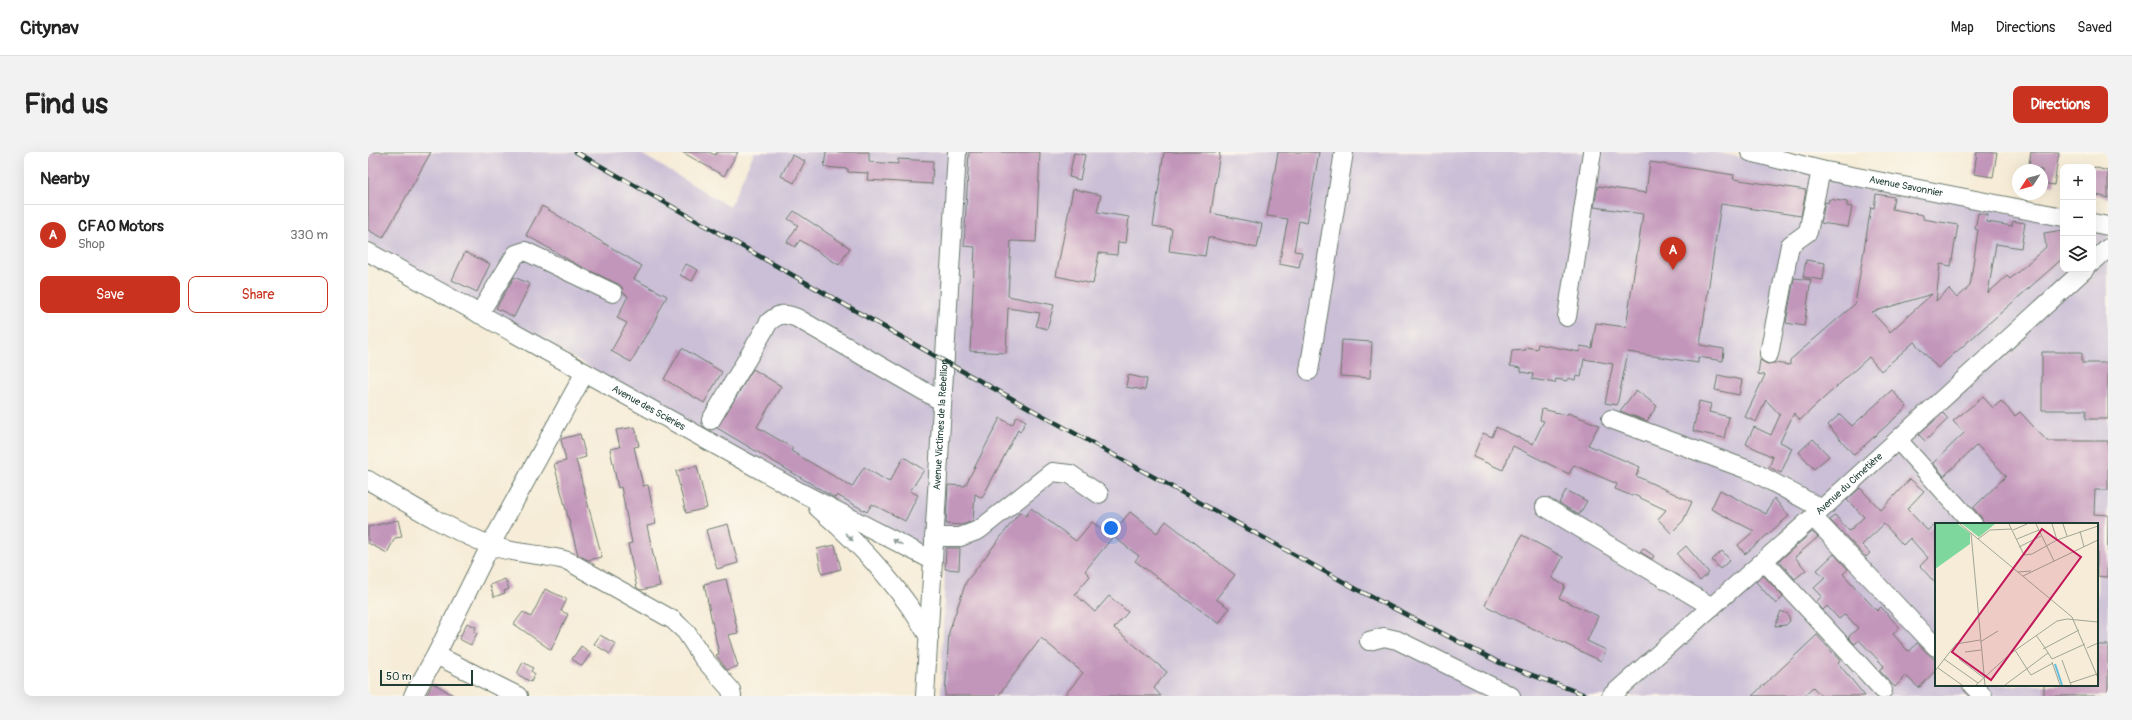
<!DOCTYPE html>
<html lang="en">
<head>
<meta charset="utf-8">
<style>
	body { margin:0; font-family:Pangolin,sans-serif; background:#f2f2f2; color:#222 }
	.controls { position:absolute; right:12px; top:12px; display:grid; overflow:hidden; border-radius:8px; box-shadow:0 4px 16px #0002 }
	.controls button { width:36px; height:36px; display:grid; place-items:center; padding:0; border:0; border-bottom:1px solid #e0e0e0; background:#fff; color:#222; font:20px sans-serif }
	.compass { position:absolute; left:1644px; top:12px; width:36px; height:36px; border-radius:50%; background:#fff; box-shadow:0 4px 16px #0002; rotate:234deg }
	.scale { position:absolute; left:12px; bottom:10px; width:93px; box-sizing:border-box; padding-left:4px; border:2px solid #1f3d34; border-top:0; font-size:11px; line-height:14px; white-space:nowrap; color:#1f3d34; -webkit-text-stroke:3px #fbf7ec; paint-order:stroke }
	.you { position:absolute; left:743px; top:376px; width:14px; height:14px; margin:-10px; border:3px solid #fff; border-radius:50%; background:#1a73e8; box-shadow:0 0 0 6px #1a73e833 }
	.badge { display:grid; place-items:center; width:26px; height:26px; border-radius:50%; background:#c8321e; color:#fff; font-size:13px; font-weight:700 }
	.pin { position:absolute; translate:-50% -33px; filter:drop-shadow(0 1px 2px #0008) }
	.pin::after { content:''; position:absolute; top:21px; width:14px; height:12px; background:inherit; clip-path:polygon(0 0,100% 0,50% 100%) }
	.list { margin:0; padding:0; list-style:none }
	h2 { display:flex; justify-content:space-between; align-items:center; height:52px; margin:0; padding:0 16px; font-size:17px }
	h2 small { font-size:13px; font-weight:400; color:#767676 }
	.list li { display:grid; grid-template-columns:26px 1fr auto; gap:12px; align-items:center; box-sizing:border-box; height:60px; padding:0 16px; border-top:1px solid #e0e0e0 }
	.list b { display:block; font-size:15px; white-space:nowrap }
	.list p { margin:0; font-size:13px; white-space:nowrap; color:#767676 }
	.list em { font-size:13px; font-style:normal; color:#767676 }
	.actions { display:flex; gap:8px; padding:12px 16px }
	.actions a { flex:1; padding:9px 0; border:1px solid #c8321e; border-radius:8px; text-align:center; font-size:14px; color:#c8321e }
	.actions .main { background:#c8321e; color:#fff }
	.icon { flex:none; width:22px; height:22px; fill:none; stroke:currentColor; stroke-width:2; stroke-linecap:round; stroke-linejoin:round }
	.map { position:relative; flex:none; width:1740px; height:544px; overflow:hidden; border-radius:8px }
	header { display:flex; align-items:center; gap:24px; box-sizing:border-box; height:56px; padding:0 20px; background:#fff; border-bottom:1px solid #e0e0e0 }
	header strong { font-size:19px }
	nav { display:flex; gap:22px; margin-inline-start:auto; font-size:14px }
	.intro { display:flex; align-items:center; justify-content:space-between; box-sizing:border-box; height:96px; padding:0 24px }
	h1 { margin:0; font-size:28px }
	.button { padding:10px 18px; border-radius:8px; background:#c8321e; color:#fff; font-size:14px; font-weight:700 }
	main { display:flex; gap:24px; padding:0 24px }
	aside { flex:1; background:#fff; border-radius:8px; box-shadow:0 4px 16px #0002 }
	.map>svg:first-child { display:block }
	.industrial { fill:#cabfd6; fill-rule:evenodd }
	.building { fill:#c295ba; fill-rule:evenodd }
	.lines { fill:none; stroke-linecap:round; stroke-linejoin:round }
	.minor-casing { stroke:#6a7a6d; stroke-width:20 }
	.minor { stroke:#fff; stroke-width:18 }
	.rail-casing { stroke:#1f3d34; stroke-width:4.5 }
	.rail { stroke:#fbf7ec; stroke-width:3; stroke-dasharray:9; stroke-linecap:butt }
	.oneway { fill:#8f9e9a }
	.labels { text-anchor:middle; dominant-baseline:central; stroke-width:4; stroke-linejoin:round; paint-order:stroke }
	.street-label { font-size:10px; fill:#1f3d34; stroke:#fbf7ec }
	.inset-river { fill:none; stroke:#65bee2; stroke-width:2 }
	.inset-road { fill:none; stroke:#a0a696; stroke-width:1 }
	.view { fill:#c2185b; fill-opacity:0.15; stroke:#c2185b; stroke-width:2 }
	.inset-edge { fill:none; stroke:#1f3d34; stroke-width:2 }
</style>
</head>
<body>
<header>
<strong>Citynav</strong>
<nav><a>Map</a><a>Directions</a><a>Saved</a></nav>
</header>
<div class="intro"><h1>Find us</h1><a class="button">Directions</a></div>
<main>
<aside>
<h2>Nearby<small></small></h2>
<ul class="list">
<li><span class="badge">A</span><div><b>CFAO Motors</b><p>Shop</p></div><em>330 m</em></li>
</ul>
<div class="actions"><a class="main">Save</a><a>Share</a></div>
</aside>
<div class="map">
<svg width="1740" height="544" viewBox="0 0 1740 544">
	<rect width="100%" height="100%" fill="#fbf7ec"/>
	<filter id="ink" filterUnits="userSpaceOnUse"><feTurbulence type="fractalNoise" baseFrequency=".025" numOctaves="2"/><feDisplacementMap in="SourceGraphic" scale="8" xChannelSelector="R" yChannelSelector="G"/><feConvolveMatrix kernelMatrix="1 2 1 2 8 2 1 2 1" color-interpolation-filters="sRGB"/></filter>
	<filter id="wash" filterUnits="userSpaceOnUse"><feTurbulence type="fractalNoise" baseFrequency=".012" numOctaves="4" result="noise"/><feDisplacementMap in="SourceGraphic" scale="16" xChannelSelector="R" yChannelSelector="G"/><feGaussianBlur stdDeviation="0.9" result="paint"/><feColorMatrix in="noise" values="0 0 0 0 0 0 0 0 0 0 0 0 0 0 0 0 0 1.4 0 .05"/><feComposite in="paint" operator="in"/></filter>
	<g filter="url(#wash)">
		<rect width="100%" height="100%" fill="#f6ecd7"/>
		<path class="industrial" d="M0 0H270L362 55 386 0H1347L1695 71V117H1725V76L1740 79V544H573L577 416 0 90ZM1568 372H1729V533H1568Z"/>
		<g id="blocks">
			<g class="building">
				<polygon points="0,0 63,0 15,86 0,78"/>
				<polygon points="314,0 341,0 347,3 349,0 370,0 356,24"/>
				<polygon points="458,0 501,0 501,10 530,12 530,7 565,9 564,32 499,28 500,21 480,20 480,17 456,15"/>
				<polygon points="601,0 672,0 668,90 643,89 640,144 686,153 679,177 668,174 672,161 640,156 638,201 602,199 607,95 596,94"/>
				<polygon points="796,0 852,0 843,61 894,72 889,96 840,85 837,104 801,99 804,77 785,74"/>
				<polygon points="910,0 951,0 939,71 931,69 926,99 934,100 931,116 911,112 920,67 899,64"/>
				<polygon points="1609,0 1629,0 1625,25 1606,22"/>
				<polygon points="1663,0 1691,0 1686,33 1674,31 1674,18 1660,18"/>
				<polygon points="706,1 717,3 712,28 701,25"/>
				<polygon points="424,3 437,9 426,31 413,24"/>
				<polygon points="1282,10 1366,23 1365,27 1438,38 1433,64 1353,52 1332,193 1356,197 1355,209 1330,205 1330,211 1260,200 1249,253 1237,251 1245,212 1216,207 1213,225 1208,224 1207,228 1200,226 1200,229 1188,227 1187,231 1164,227 1165,222 1153,220 1153,216 1142,214 1144,199 1158,198 1158,195 1169,197 1170,192 1211,200 1212,194 1224,196 1228,171 1258,175 1275,62 1226,55 1230,34 1278,41"/>
				<polygon points="1725,15 1740,19 1740,46 1725,42"/>
				<polygon points="705,37 733,43 729,60 761,65 758,91 750,90 749,103 731,101 725,132 688,124"/>
				<path d="M1508 42 1526 45 1524 57 1555 63V67L1590 73 1583 114 1572 112 1568 149 1581 137 1589 146 1602 134 1610 78 1607 77 1610 61 1620 63 1619 70 1644 74 1645 69 1657 71 1653 96 1628 92 1620 141 1639 124 1642 127 1678 95 1676 81 1695 78 1694 107 1570 216 1546 190 1513 219 1501 205 1432 268 1426 261 1412 290 1424 296 1413 321 1401 315 1405 305 1378 292 1386 275 1403 283 1412 263 1398 248 1388 270 1377 265 1397 223 1390 222 1392 208 1399 212 1406 211 1422 213V208L1487 152 1503 55 1506 56ZM1564 142 1522 180 1504 160Z"/>
				<polygon points="1461,47 1479,50 1479,54 1484,55 1480,75 1453,71 1457,50 1460,51"/>
				<polygon points="174,54 274,114 266,127 299,144 280,182 279,181 263,210 243,199 259,171 249,166 260,144 255,141 254,135 250,132 206,111 158,83"/>
				<polygon points="426,59 482,96 471,113 432,88 427,95 419,90 430,73 420,67"/>
				<polygon points="97,100 122,112 109,140 84,128"/>
				<polygon points="1438,108 1457,111 1455,128 1435,125"/>
				<polygon points="318,112 330,118 324,129 312,123"/>
				<polygon points="146,125 162,132 146,165 128,156"/>
				<polygon points="1426,126 1443,128 1436,174 1418,171"/>
				<polygon points="974,188 1004,190 1002,226 972,224"/>
				<polygon points="314,196 354,220 336,251 296,227"/>
				<polygon points="1674,200 1714,200 1714,211 1740,211 1740,267 1718,267 1718,258 1674,258"/>
				<polygon points="385,217 413,234 389,275 425,296 423,299 484,335 496,315 521,330 536,305 556,318 542,339 550,343 537,369 504,352 499,360 469,343 467,346 349,276"/>
				<polygon points="760,223 779,227 777,238 758,235"/>
				<polygon points="1350,223 1374,228 1371,243 1347,238"/>
				<polygon points="1268,238 1289,254 1279,269 1252,259"/>
				<polygon points="1524,238 1539,255 1486,303 1460,273 1472,262 1484,274"/>
				<polygon points="1615,245 1625,256 1633,249 1647,264 1652,260 1679,289 1740,289 1740,338 1727,338 1726,362 1740,363 1739,425 1729,424 1729,372 1615,372 1613,365 1605,356 1638,324 1609,293 1576,324 1565,311 1596,281 1585,269"/>
				<polygon points="1331,249 1343,252 1341,260 1361,265 1356,286 1325,279"/>
				<polygon points="1174,257 1199,263 1200,261 1231,273 1220,293 1272,315 1268,324 1324,350 1315,369 1303,381 1290,367 1298,358 1264,342 1264,344 1247,337 1249,332 1206,313 1201,322 1145,294 1135,318 1105,305 1115,281 1124,285 1128,275 1165,292 1176,269 1172,268"/>
				<polygon points="1575,261 1580,267 1557,289 1551,283"/>
				<polygon points="649,264 658,269 652,280 650,278 614,346 607,342 605,369 594,373 578,372 580,333 597,334 632,266 644,273"/>
				<polygon points="267,275 271,294 266,295 275,334 280,333 288,372 279,374 292,434 273,438 269,436 260,392 264,391 253,335 250,336 242,297 252,295 248,278"/>
				<polygon points="212,282 218,305 208,308 234,405 220,408 210,403 186,312 198,309 193,287"/>
				<polygon points="1445,287 1461,304 1446,317 1431,300"/>
				<polygon points="329,314 339,356 318,361 308,319"/>
				<polygon points="1542,327 1556,339 1539,357 1560,379 1568,372 1568,432 1552,414 1560,406 1542,386 1535,393 1516,372 1494,393 1502,401 1498,405 1462,368 1467,363 1481,379 1496,365 1479,348 1492,336 1513,358"/>
				<polygon points="1198,338 1219,349 1211,363 1191,351"/>
				<polygon points="1352,338 1398,362 1406,346 1421,364 1377,402 1370,393 1386,379 1343,357"/>
				<polygon points="663,356 708,389 724,370 744,386 717,419 722,424 707,442 727,460 741,444 760,460 746,476 799,520 786,536 793,544 696,544 715,521 673,486 630,544 577,544 581,480 598,430 652,360 658,364"/>
				<polygon points="762,360 789,381 798,369 867,423 848,447 861,456 851,472 767,409 771,404 743,383"/>
				<polygon points="30,368 34,385 27,386 19,401 0,391 0,375"/>
				<polygon points="360,372 370,411 349,417 338,378"/>
				<polygon points="1444,380 1450,385 1427,405 1438,418 1427,427 1411,409"/>
				<polygon points="1154,383 1195,405 1184,426 1197,434 1191,446 1230,464 1219,489 1238,498 1233,509 1143,466 1142,467 1117,453"/>
				<polygon points="467,393 473,417 454,422 449,397"/>
				<polygon points="1318,394 1341,421 1332,429 1309,402"/>
				<polygon points="592,396 591,418 577,417 578,396"/>
				<polygon points="1275,396 1286,404 1284,407 1272,400"/>
				<polygon points="1354,399 1362,408 1352,417 1344,408"/>
				<polygon points="1466,402 1480,417 1475,422 1509,459 1513,455 1532,476 1525,482 1539,498 1542,499 1549,491 1568,509 1568,518 1551,536 1538,524 1527,535 1511,518 1516,514 1491,488 1487,492 1480,485 1490,476 1477,462 1471,467 1459,454 1455,458 1448,450 1454,444 1446,436 1457,426 1449,418"/>
				<polygon points="1395,423 1415,445 1408,452 1388,430"/>
				<polygon points="137,427 141,437 136,439 137,441 126,445 122,433"/>
				<polygon points="358,427 370,481 360,483 370,514 359,518 348,503 351,502 336,432"/>
				<polygon points="177,437 199,447 193,459 200,462 183,498 146,472 155,460 163,465"/>
				<polygon points="1413,459 1420,462 1422,469 1418,473 1407,474"/>
				<polygon points="99,471 108,475 106,480 109,481 103,493 91,487"/>
				<polygon points="232,483 248,492 242,502 226,492"/>
				<polygon points="1449,483 1472,509 1470,511 1497,544 1453,544 1445,535 1435,544 1384,544"/>
				<polygon points="1729,493 1740,493 1740,544 1676,544 1676,533 1729,533"/>
				<polygon points="213,494 223,501 214,514 204,507"/>
				<polygon points="155,510 165,516 163,519 167,522 163,530 149,522"/>
				<polygon points="65,531 87,544 58,544"/>
			</g>
		</g>
	</g>
	<g filter="url(#ink)">
		<use href="#blocks" fill-opacity="0" stroke="#6a7a6d" stroke-width="1"/>
		<g class="lines">
			<g class="minor-casing">
				<g id="minor">
					<path id="s1" d="M1382 0 1453 18 1695 65"/>
					<polyline points="1725,71 1740,74"/>
					<path id="s2" d="M0 100 432 340 564 408"/>
					<polyline points="1725,110 1740,96"/>
					<polyline points="111,162 148,102 157,99 245,141"/>
					<polyline points="1199,165 1224,0"/>
					<polyline points="1401,202 1422,93 1440,80 1453,18"/>
					<polyline points="941,219 976,0"/>
					<polyline points="1243,267 1386,320 1454,357"/>
					<path d="M343 268 401 170C411 161 417 161 429 166L573 249"/>
					<polyline points="1530,288 1605,372"/>
					<path d="M0 328C39 351 80 377 122 393 147 403 174 401 200 409L305 468 318 480 335 506 363 538 364 544"/>
					<polyline points="1177,355 1344,455"/>
					<path d="M450 356C493 393 533 436 561 485"/>
					<polyline points="1445,365 1568,495"/>
					<polyline points="566,385 592,385 611,378 684,320 702,322 731,342"/>
					<polyline points="1396,409 1515,538"/>
					<polyline points="1001,489 1016,485 1029,488 1143,544"/>
					<polyline points="68,503 150,544"/>
					<polyline points="1604,533 1615,544"/>
					<polyline points="45,544 68,503 122,394 216,222"/>
					<path id="s3" d="M557 544 589 0"/>
					<path id="s4" d="M1243 544 1445 365 1717 117"/>
				</g>
			</g>
			<use href="#minor" class="minor"/>
			<g class="rail-casing">
				<polyline id="rail" points="208,0 576,209 992,439 1132,511 1220,544"/>
			</g>
			<use href="#rail" class="rail"/>
		</g>
		<defs><path id="oneway-solid" d="M-6-.8H1V-3.2L6.5 0L1 3.2V.8H-6Z"/></defs>
		<g class="oneway">
			<use href="#oneway-solid" transform="translate(481 385) rotate(45)"/>
			<use href="#oneway-solid" transform="translate(529 390) rotate(-153)"/>
		</g>
	</g>
	<g class="labels">
		<g class="street-label">
			<text stroke="none"><textPath href="#s1" startOffset="160">Avenue Savonnier</textPath></text>
			<text stroke="none"><textPath href="#s2" startOffset="321">Avenue des Scieries</textPath></text>
			<text stroke="none"><textPath href="#s3" startOffset="272">Avenue Victimes de la Rebellion</textPath></text>
			<text stroke="none"><textPath href="#s4" startOffset="319">Avenue du Cimetière</textPath></text>
		</g>
	</g>
	<g transform="translate(1567 371)">
		<rect width="163" height="163" fill="#f6ecd7"/>
		<path d="M0 1H23L35 10V21L0 46ZM27 1H60L44 14Z" fill="#7ed89e"/>
		<path class="inset-river" d="M120 141 127 162"/>
		<path class="inset-road" d="M25 1 137 94 163 155M74 1 89 32 97 31 122 17 163 3M101 1 119 38M117 1 122 17M128 1 132 13M78 7 92 1M145 8 149 24M36 10 50 162M43 16 55 7 77 6M82 16 104 7M84 24 106 13M83 49 96 48M88 53 163 17M101 112 110 125M45 119 63 108M110 125 117 136 150 121M152 125 163 120M108 126 144 107M80 127 92 146M30 129 46 127M9 136 43 160M24 136 49 155M127 137 136 162M117 139 125 162M3 145 27 162M92 146 96 152 118 140M0 148 21 121 45 117M135 160 162 151M41 162 75 131 122 98 132 96 163 99M70 162 113 130"/>
		<path class="view" d="M107 6 146 34 56 157 17 129Z"/>
		<rect width="163" height="163" class="inset-edge"/>
	</g>
</svg>
<div class="controls">
<button>+</button>
<button>−</button>
<button><svg class="icon" aria-label="layers" viewBox="0 0 24 24"><path d="M12 4l9 5-9 5-9-5zM3 14l9 5 9-5"/></svg></button>
</div>
<svg class="compass" viewBox="-18 -18 36 36"><path d="M0-13l5 13h-10z" fill="#e53935"/><path d="M0 13l5-13h-10z" fill="#767676"/></svg>
<div class="scale">50 m</div>
<div class="you"></div>
<div class="pin badge" style="left:1305px;top:118px">A</div>
</div>
</main>
</body>
</html>
